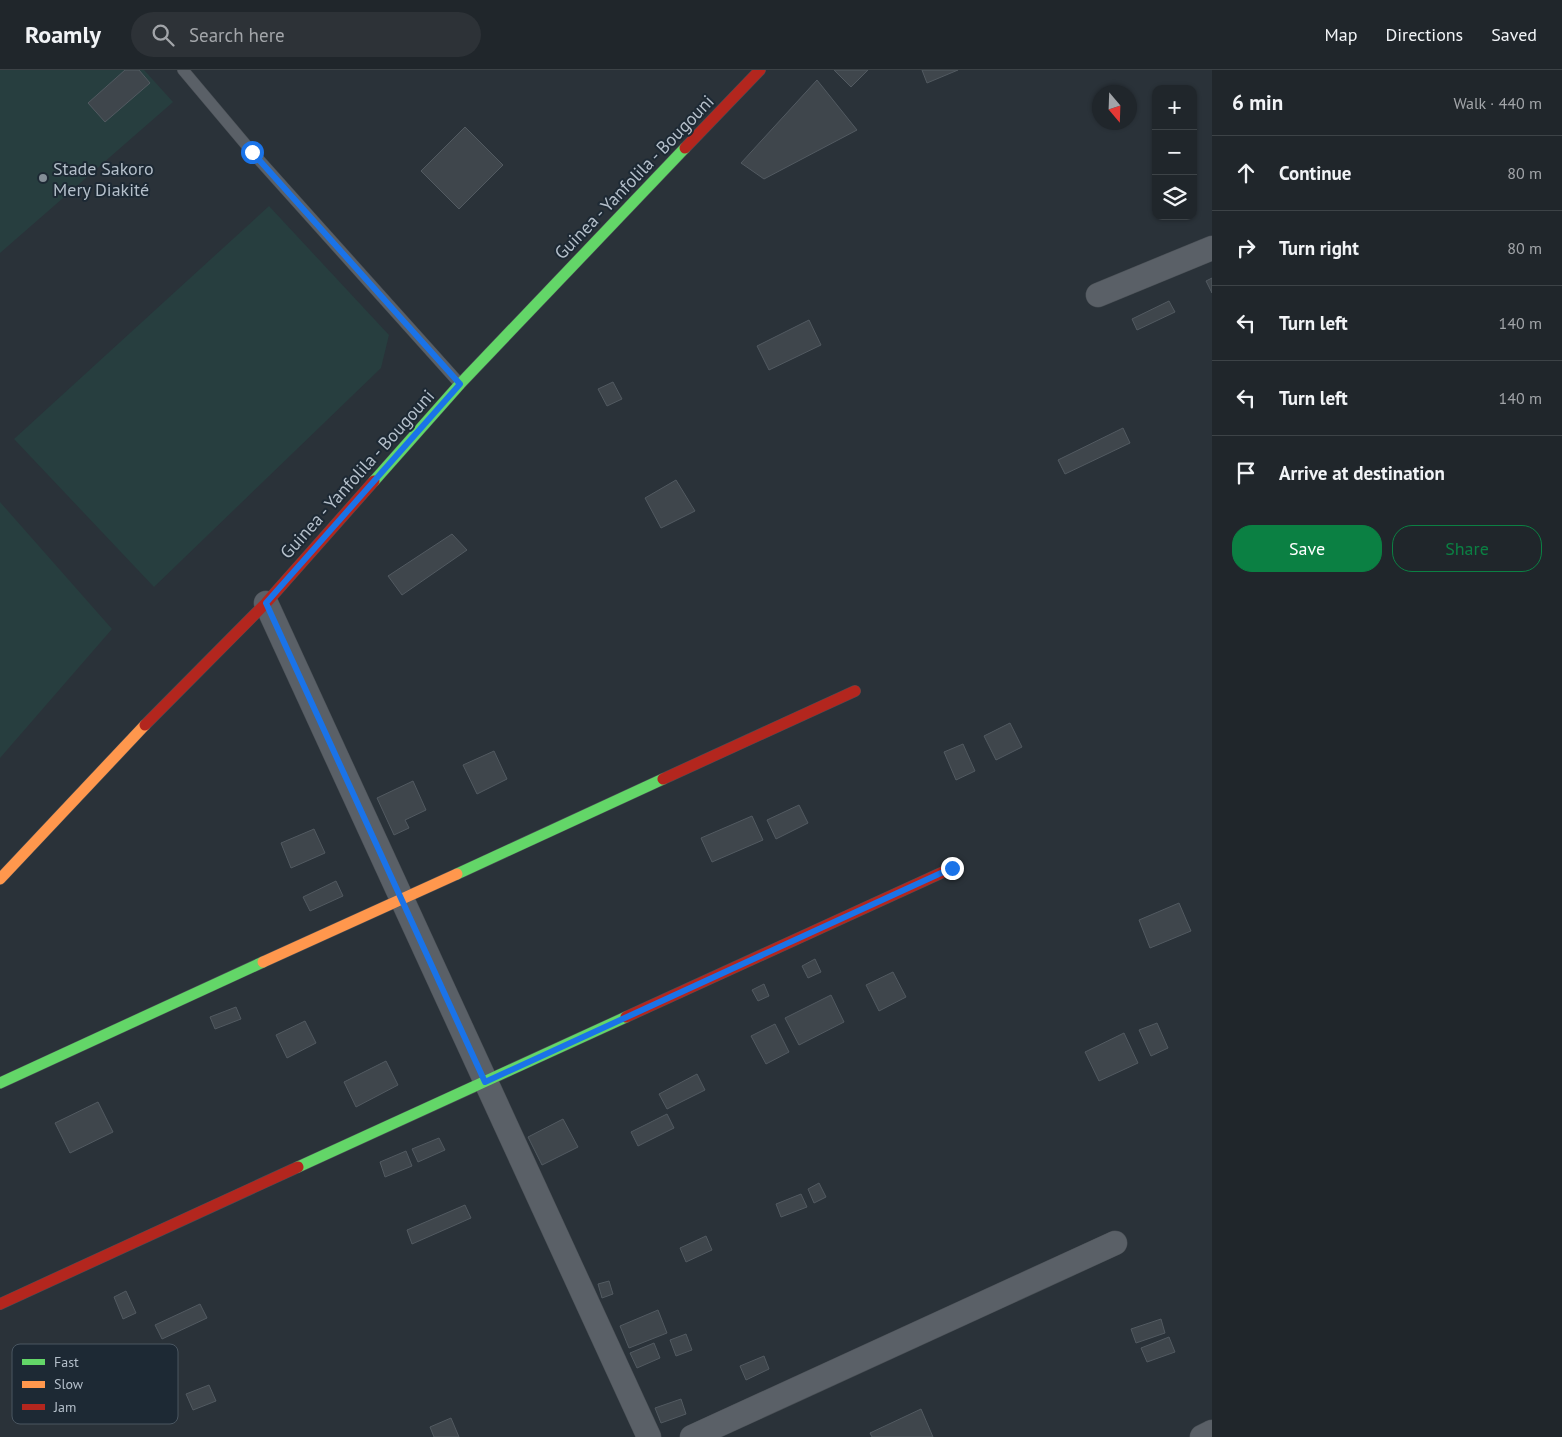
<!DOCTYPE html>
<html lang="en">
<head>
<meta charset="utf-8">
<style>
	body { margin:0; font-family:"PT Sans",sans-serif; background:#2d3237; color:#f1f3f6 }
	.controls { position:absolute; right:15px; top:15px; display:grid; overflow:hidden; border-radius:10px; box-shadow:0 1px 4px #0004 }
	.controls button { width:45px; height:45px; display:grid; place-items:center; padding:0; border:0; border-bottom:1px solid #3d4347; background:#20262b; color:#f1f3f6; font:25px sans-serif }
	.compass { position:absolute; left:1092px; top:15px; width:45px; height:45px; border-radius:50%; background:#20262b; box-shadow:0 1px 4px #0004; rotate:161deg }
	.stop { position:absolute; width:15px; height:15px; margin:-11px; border:4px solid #1a73e8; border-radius:50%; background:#fff }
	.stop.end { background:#1a73e8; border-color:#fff; box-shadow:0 1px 5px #0008 }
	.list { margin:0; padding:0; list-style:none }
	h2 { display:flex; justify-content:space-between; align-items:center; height:65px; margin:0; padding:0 20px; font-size:21px }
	h2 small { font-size:16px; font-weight:400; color:#a2a5a9 }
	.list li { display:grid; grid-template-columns:32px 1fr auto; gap:15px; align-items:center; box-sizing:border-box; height:75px; padding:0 20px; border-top:1px solid #3d4347 }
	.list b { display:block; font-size:19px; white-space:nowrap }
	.list em { font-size:16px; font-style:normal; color:#a2a5a9 }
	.actions { display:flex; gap:10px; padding:15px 20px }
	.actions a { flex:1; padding:11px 0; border:1px solid #0b8043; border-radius:20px; text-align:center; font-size:18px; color:#0b8043 }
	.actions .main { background:#0b8043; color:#fff }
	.icon { flex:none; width:28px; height:28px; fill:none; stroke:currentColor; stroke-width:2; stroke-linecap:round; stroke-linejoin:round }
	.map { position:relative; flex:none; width:1212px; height:1367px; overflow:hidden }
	header { display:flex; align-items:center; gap:30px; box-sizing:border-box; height:70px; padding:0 25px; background:#20262b; border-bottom:1px solid #3d4347 }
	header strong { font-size:24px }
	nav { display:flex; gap:28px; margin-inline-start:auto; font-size:18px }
	.search { width:350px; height:45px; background:#2d3237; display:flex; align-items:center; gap:12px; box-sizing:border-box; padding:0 18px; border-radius:28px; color:#a2a5a9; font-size:19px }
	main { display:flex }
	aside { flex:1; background:#20262b }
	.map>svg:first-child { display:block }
	.green { fill:#273e3f }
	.building { fill:#3f464c; stroke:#525a61 }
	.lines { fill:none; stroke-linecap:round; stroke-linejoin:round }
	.lane-casing { stroke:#484e54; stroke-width:12 }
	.street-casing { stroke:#484e54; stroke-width:25 }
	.fast-casing { stroke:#484e54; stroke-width:12 }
	.slow-casing { stroke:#484e54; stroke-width:12 }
	.jam-casing { stroke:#484e54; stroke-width:12 }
	.lane { stroke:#5a6067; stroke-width:11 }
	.street { stroke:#5a6067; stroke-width:24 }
	.fast { stroke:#63d668; stroke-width:11 }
	.slow { stroke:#ff974d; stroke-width:11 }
	.jam { stroke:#b3261e; stroke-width:11 }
	.route { stroke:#1a73e8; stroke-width:6 }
	.poi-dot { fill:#848e97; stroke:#1d2934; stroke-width:2 }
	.labels { text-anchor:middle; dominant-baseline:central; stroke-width:4; stroke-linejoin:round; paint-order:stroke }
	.poi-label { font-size:18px; fill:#b4bfca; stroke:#1d2934; text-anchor:start }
	.street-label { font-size:18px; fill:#b4bfca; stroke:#1d2934 }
	.key { fill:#1d2934; stroke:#4a5661; stroke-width:1 }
	.key-label { font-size:14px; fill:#b4bfca }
</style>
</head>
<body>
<header>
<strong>Roamly</strong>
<div class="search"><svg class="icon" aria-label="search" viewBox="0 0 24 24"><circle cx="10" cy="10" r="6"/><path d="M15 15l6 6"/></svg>Search here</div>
<nav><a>Map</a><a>Directions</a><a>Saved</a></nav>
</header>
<main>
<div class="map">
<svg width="1212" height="1367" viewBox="0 0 1212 1367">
	<rect width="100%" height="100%" fill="#2a3239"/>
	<g class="green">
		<polygon points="0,0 144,0 173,32 0,183"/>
		<polygon points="269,136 389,265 381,298 154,517 14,369"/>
		<polygon points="0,432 112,559 0,688"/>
	</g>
	<g class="building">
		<polygon points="125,0 139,0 150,13 105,52 88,33"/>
		<polygon points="834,0 868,0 851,17"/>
		<polygon points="922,0 958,0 927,13"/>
		<polygon points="817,10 857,60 764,109 741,93"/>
		<polygon points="465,57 503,95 459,139 421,101"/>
		<polygon points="1212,208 1212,223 1206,211"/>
		<polygon points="1169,231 1175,242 1137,260 1132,249"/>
		<polygon points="809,250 821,275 769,300 757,276"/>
		<polygon points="613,312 622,329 607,336 598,319"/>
		<polygon points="1123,358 1130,373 1065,404 1058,390"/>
		<polygon points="676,410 695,441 661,458 645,428"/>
		<polygon points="452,464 467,480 402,525 388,506"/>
		<polygon points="1010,653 1022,677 996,690 984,666"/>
		<polygon points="963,674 975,701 956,710 944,682"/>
		<polygon points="494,681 507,709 477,724 463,695"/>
		<polygon points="413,711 426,740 405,750 409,758 394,765 377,728"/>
		<polygon points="799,735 808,753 776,769 767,750"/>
		<polygon points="752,746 763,770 712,792 701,768"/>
		<polygon points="314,759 325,783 291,798 281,773"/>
		<polygon points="336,811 343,826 310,841 303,827"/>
		<polygon points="1179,833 1191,861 1150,878 1139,850"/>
		<polygon points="815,889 821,902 808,908 802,896"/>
		<polygon points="893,902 906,927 879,941 866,915"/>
		<polygon points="764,914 769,926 758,931 752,920"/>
		<polygon points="831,925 844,952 799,975 785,948"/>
		<polygon points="236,937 241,949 215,959 210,947"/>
		<polygon points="305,951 316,973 287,988 276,965"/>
		<polygon points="1157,953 1168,978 1151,986 1139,960"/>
		<polygon points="775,954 789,982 766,994 751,966"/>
		<polygon points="1124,963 1138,993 1099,1011 1085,982"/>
		<polygon points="386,991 398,1015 356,1037 344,1012"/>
		<polygon points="697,1004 705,1020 667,1039 659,1024"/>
		<polygon points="98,1032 113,1062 70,1083 55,1053"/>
		<polygon points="667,1044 674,1058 638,1076 631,1062"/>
		<polygon points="563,1049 578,1077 542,1095 528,1067"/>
		<polygon points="439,1068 445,1080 418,1092 412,1079"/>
		<polygon points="406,1081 412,1096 385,1107 380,1092"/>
		<polygon points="819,1113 826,1127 814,1133 808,1119"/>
		<polygon points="801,1124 807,1137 781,1147 776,1134"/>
		<polygon points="465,1135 471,1148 412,1174 407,1160"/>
		<polygon points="706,1166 712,1180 686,1192 680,1178"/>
		<polygon points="609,1211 613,1224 602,1228 598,1214"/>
		<polygon points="126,1221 136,1243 123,1249 114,1227"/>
		<polygon points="200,1234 207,1248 162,1269 155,1255"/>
		<polygon points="658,1240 667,1263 629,1278 620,1256"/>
		<polygon points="1161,1249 1165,1263 1136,1273 1131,1259"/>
		<polygon points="686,1264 692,1280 676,1286 670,1270"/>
		<polygon points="1169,1267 1175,1282 1147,1292 1141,1278"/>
		<polygon points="654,1273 660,1288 637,1298 630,1283"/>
		<polygon points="764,1286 769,1299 746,1310 740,1296"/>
		<polygon points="209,1315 216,1331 193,1340 186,1324"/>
		<polygon points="681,1329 686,1344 661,1353 655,1338"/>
		<polygon points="921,1339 933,1367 872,1367 870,1363"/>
		<polygon points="451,1348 459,1367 434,1367 430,1357"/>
	</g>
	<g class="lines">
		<g class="lane-casing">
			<polyline id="lane" points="183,0 252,82 460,314"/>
		</g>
		<g class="street-casing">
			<g id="street">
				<polyline points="1098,225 1212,178"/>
				<polyline points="266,533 649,1367"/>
				<polyline points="692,1367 1115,1173"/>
				<polyline points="1202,1367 1212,1362"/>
			</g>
		</g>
		<g class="fast-casing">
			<g id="fast">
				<polyline points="374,411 460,314 685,78"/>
				<polyline points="457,804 663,709"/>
				<polyline points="0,1013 263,892"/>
				<polyline points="298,1097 626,947"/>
			</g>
		</g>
		<g class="slow-casing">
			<g id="slow">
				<polyline points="0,809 145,655"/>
				<polyline points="263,892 457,804"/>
			</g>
		</g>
		<g class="jam-casing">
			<g id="jam">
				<polyline points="685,78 760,0"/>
				<polyline points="145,655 266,533 374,411"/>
				<polyline points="663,709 855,621"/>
				<polyline points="626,947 952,798"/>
				<polyline points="0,1234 298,1097"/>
			</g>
		</g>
		<use href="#lane" class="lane"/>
		<use href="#street" class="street"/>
		<use href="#fast" class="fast"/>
		<use href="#slow" class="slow"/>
		<use href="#jam" class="jam"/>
	</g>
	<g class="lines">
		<polyline class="route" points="252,82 460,314 266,533 485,1012 952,798"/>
	</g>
	<circle class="poi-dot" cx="43" cy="108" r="5"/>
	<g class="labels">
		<g class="poi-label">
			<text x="53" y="98">Stade Sakoro<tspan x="53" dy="21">Mery Diakité</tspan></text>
		</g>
		<g class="street-label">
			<text transform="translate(634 107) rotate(-46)">Guinea - Yanfolila - Bougouni</text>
			<text transform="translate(357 404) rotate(-48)">Guinea - Yanfolila - Bougouni</text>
		</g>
	</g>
	<rect x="12" y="1274" width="166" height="80" rx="8" class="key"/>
	<rect x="22" y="1289" width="23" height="6" fill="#63d668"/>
	<rect x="22" y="1311" width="23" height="7" fill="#ff974d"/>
	<rect x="22" y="1334" width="23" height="6" fill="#b3261e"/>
	<g class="key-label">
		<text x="54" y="1297">Fast</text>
		<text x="54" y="1319">Slow</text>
		<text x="54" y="1342">Jam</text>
	</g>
</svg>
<div class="controls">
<button>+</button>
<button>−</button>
<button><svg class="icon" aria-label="layers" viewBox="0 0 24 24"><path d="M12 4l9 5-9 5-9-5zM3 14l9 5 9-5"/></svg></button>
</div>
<svg class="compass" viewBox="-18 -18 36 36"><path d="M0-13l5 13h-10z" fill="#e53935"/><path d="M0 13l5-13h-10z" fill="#a2a5a9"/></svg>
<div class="stop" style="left:252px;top:82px"></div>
<div class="stop end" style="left:952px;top:798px"></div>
</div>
<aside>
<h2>6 min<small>Walk · 440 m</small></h2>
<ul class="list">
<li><svg class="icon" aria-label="ahead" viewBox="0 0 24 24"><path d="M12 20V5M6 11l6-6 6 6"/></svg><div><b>Continue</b></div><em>80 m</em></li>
<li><svg class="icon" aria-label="right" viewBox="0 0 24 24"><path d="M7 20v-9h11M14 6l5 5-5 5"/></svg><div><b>Turn right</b></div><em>80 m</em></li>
<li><svg class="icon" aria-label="left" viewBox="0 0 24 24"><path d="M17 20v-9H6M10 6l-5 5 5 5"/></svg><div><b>Turn left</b></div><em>140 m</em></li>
<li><svg class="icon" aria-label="left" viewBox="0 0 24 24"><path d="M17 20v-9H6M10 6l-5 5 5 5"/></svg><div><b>Turn left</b></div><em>140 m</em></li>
<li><svg class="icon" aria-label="arrive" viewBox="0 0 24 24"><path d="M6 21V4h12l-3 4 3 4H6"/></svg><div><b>Arrive at destination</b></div></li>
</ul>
<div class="actions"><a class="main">Save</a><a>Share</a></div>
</aside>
</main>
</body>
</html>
